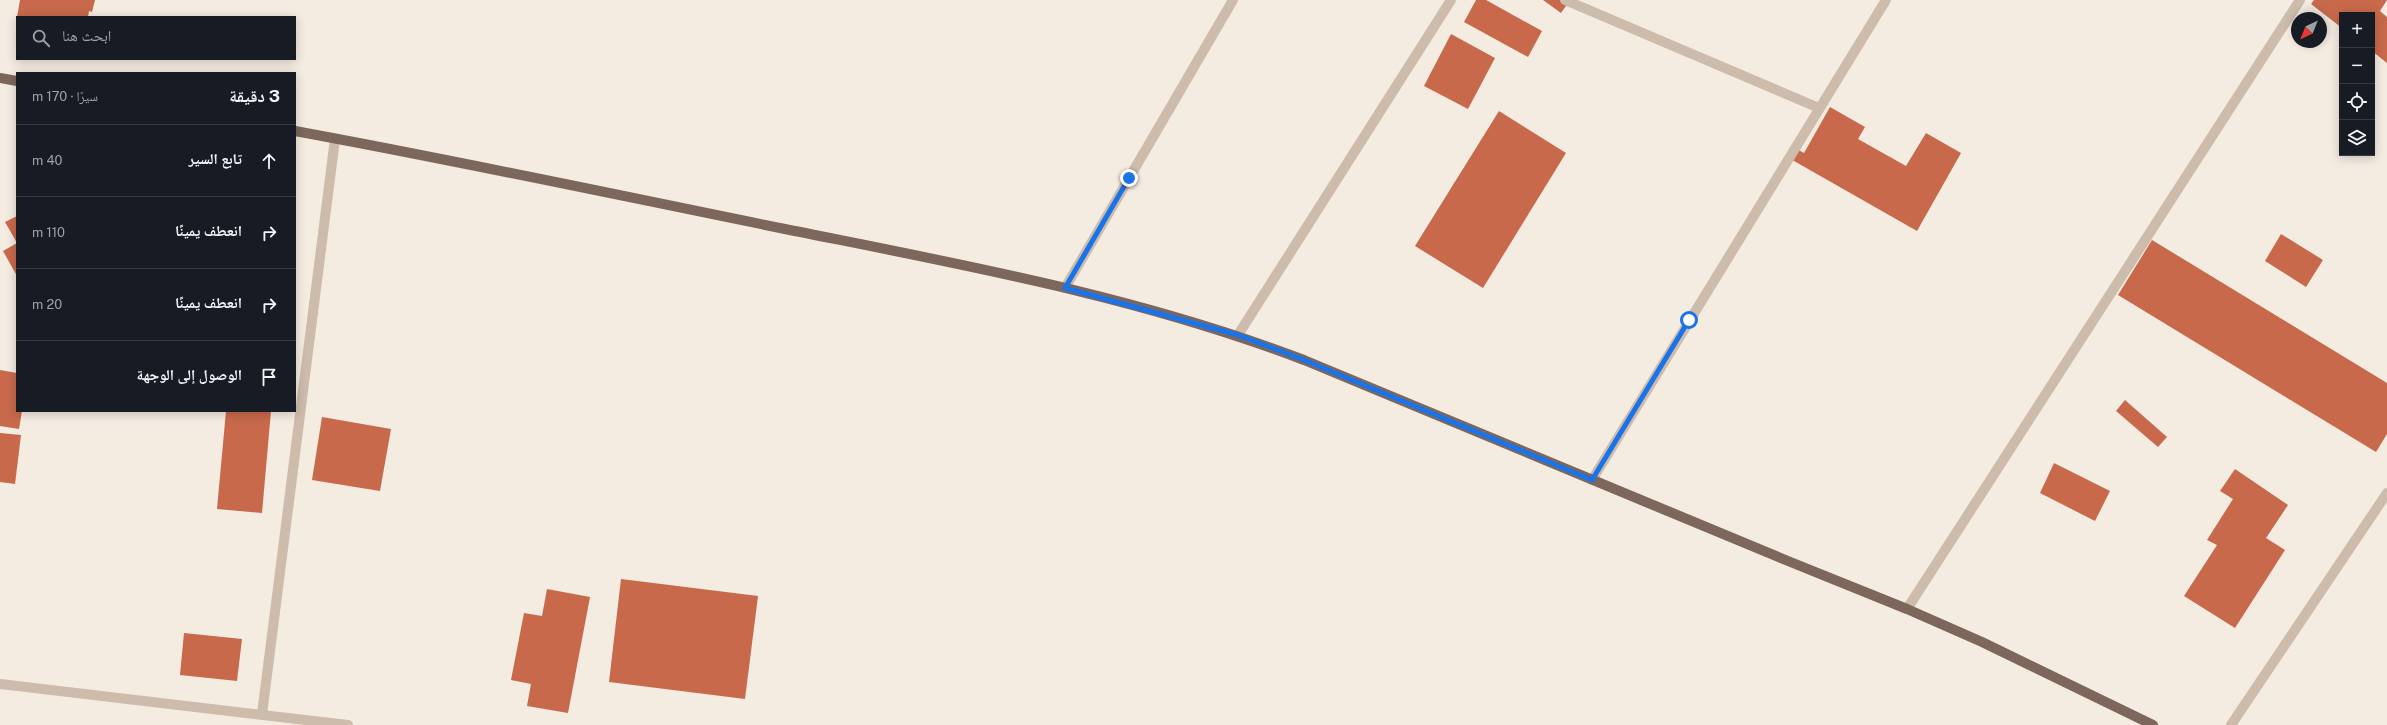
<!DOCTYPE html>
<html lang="ar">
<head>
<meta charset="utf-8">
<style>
	body { margin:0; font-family:"Public Sans","Noto Naskh Arabic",sans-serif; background:#20242c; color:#f1f3f6; direction:rtl }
	.controls { position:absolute; right:12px; top:12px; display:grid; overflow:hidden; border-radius:0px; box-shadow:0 2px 10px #0003 }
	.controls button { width:36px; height:36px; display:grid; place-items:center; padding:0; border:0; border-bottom:1px solid #363941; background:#171b24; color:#f1f3f6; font:20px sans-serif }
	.compass { position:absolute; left:2291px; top:12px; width:36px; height:36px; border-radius:50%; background:#171b24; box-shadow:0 2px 10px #0003; rotate:223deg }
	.stop { position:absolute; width:12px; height:12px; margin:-9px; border:3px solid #1a73e8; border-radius:50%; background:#fff }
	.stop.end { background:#1a73e8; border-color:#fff; box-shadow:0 1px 4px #0008 }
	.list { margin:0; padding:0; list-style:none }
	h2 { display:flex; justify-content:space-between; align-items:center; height:52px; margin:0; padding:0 16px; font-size:17px }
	h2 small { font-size:13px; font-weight:400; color:#9ea1a6 }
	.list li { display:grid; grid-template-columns:26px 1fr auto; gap:12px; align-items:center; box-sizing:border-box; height:72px; padding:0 16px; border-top:1px solid #363941 }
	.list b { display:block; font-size:15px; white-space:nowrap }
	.list em { font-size:13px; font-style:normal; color:#9ea1a6 }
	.icon { flex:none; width:22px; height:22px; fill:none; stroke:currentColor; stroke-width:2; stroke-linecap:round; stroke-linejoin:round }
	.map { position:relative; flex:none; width:2387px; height:725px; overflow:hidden; direction:ltr }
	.search { position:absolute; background:#171b24; box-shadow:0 2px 10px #0003; left:16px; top:16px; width:280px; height:44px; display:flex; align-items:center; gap:10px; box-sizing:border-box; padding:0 14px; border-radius:0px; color:#9ea1a6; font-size:15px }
	.panel { position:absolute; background:#171b24; box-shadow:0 2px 10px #0003; left:16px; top:72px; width:280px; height:340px; border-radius:0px; direction:rtl }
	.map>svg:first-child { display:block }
	.building { fill:#c8694b }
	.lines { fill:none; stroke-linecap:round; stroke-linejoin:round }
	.minor { stroke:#cdbbac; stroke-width:10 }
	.major { stroke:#7d675c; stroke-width:10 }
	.route { stroke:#1a73e8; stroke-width:5 }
</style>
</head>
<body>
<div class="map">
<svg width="2387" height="725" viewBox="0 0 2387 725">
	<rect width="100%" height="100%" fill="#f4ebe1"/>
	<g class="building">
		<polygon points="20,0 95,0 92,12 89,11 88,17 17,17"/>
		<polygon points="1476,0 1486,0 1542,31 1528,57 1464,22"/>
		<polygon points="1543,0 1570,0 1561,13"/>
		<polygon points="2314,0 2387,0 2380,11 2387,17 2387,63 2372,51 2372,15 2342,15 2342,28 2311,4"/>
		<polygon points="1451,34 1495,58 1468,109 1424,86"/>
		<polygon points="1830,107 1865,127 1858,139 1906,166 1926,133 1961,153 1917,231 1787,157 1793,147 1804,153"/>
		<polygon points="1499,111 1566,153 1483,288 1415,246"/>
		<polygon points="17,216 17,276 3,251 17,243 5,222"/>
		<polygon points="2281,234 2323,260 2306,287 2265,261"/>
		<polygon points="2152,240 2387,383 2387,434 2376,452 2118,295"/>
		<polygon points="0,370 17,373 17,411 22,411 19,429 0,426"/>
		<polygon points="2125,400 2167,437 2158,447 2116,411"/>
		<polygon points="226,411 271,411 262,513 217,509"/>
		<polygon points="322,417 391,429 380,491 312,480"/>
		<polygon points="0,433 21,435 15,484 0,482"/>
		<polygon points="2054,463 2110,491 2095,521 2040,493"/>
		<polygon points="2235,469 2288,505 2266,538 2285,550 2235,628 2184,596 2217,545 2207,540 2233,499 2220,491"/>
		<polygon points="621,579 758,596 745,699 609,682"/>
		<polygon points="547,589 590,597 568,713 527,706 531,684 511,680 524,613 542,616"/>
		<polygon points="184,633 242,639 237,681 180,675"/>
	</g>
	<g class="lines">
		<g class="minor">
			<polyline points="1565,0 1819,108"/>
			<polyline points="1065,288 1233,0"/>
			<polyline points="1238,335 1451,0"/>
			<polyline points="1592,480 1886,0"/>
			<polyline points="1907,609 2300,0"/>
			<polyline points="0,684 348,725"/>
			<polyline points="262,714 335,139"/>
			<polyline points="2231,725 2387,493"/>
		</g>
		<g class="major">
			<polyline points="0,78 17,81"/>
			<path d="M295 131C459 161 622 196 785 229 959 264 1137 296 1304 360L1788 561 1907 609 1982 642 2153 725"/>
		</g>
	</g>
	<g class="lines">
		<polyline class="route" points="1129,178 1065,288 1238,335 1304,360 1592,480 1689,320"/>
	</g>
</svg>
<div class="controls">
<button>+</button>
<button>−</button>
<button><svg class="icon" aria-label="locate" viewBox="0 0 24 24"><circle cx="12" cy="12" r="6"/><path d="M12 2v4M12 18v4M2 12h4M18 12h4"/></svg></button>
<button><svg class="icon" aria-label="layers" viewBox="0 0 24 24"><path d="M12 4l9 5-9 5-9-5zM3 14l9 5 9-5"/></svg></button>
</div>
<svg class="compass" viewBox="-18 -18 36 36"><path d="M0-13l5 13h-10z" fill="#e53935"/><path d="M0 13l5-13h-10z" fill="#9ea1a6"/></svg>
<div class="stop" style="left:1689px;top:320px"></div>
<div class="stop end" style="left:1129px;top:178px"></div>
<div class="search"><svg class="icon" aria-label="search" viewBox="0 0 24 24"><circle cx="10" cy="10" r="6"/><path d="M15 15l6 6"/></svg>ابحث هنا</div>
<section class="panel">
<h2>3 دقيقة<small>سيرًا · 170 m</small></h2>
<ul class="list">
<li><svg class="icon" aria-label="ahead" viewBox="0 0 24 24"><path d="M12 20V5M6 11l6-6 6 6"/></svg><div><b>تابع السير</b></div><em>40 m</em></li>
<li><svg class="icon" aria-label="right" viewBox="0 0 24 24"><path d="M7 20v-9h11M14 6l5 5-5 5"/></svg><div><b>انعطف يمينًا</b></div><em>110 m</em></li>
<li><svg class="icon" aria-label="right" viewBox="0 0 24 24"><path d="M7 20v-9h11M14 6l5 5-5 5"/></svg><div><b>انعطف يمينًا</b></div><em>20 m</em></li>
<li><svg class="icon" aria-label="arrive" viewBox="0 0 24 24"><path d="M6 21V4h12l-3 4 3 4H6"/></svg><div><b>الوصول إلى الوجهة</b></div></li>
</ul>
</section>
</div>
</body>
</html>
